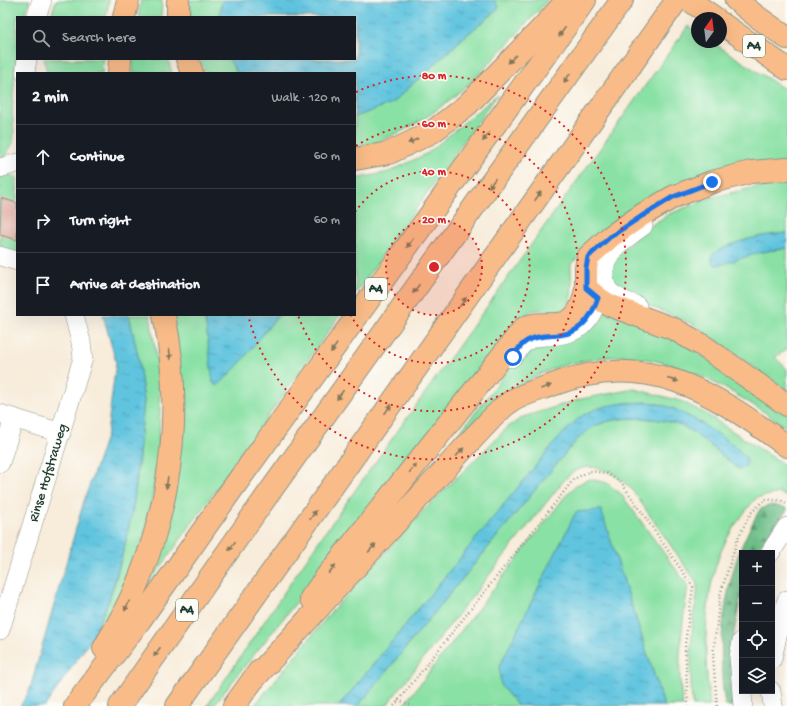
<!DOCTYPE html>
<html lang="en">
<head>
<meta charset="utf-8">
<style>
	body { margin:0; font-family:"Gochi Hand",sans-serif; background:#242831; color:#f1f3f6 }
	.controls { position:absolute; right:12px; bottom:12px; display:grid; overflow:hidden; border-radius:0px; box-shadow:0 4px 16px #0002 }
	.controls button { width:36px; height:36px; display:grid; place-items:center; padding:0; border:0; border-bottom:1px solid #363941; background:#171b24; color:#f1f3f6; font:20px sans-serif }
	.compass { position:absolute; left:691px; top:12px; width:36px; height:36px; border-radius:50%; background:#171b24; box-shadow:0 4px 16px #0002; rotate:14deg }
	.stop { position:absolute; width:12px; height:12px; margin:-9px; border:3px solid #1a73e8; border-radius:50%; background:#fff }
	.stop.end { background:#1a73e8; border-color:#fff; box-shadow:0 1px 4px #0008 }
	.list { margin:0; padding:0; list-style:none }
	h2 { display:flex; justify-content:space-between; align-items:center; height:52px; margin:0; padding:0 16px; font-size:17px }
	h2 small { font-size:13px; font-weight:400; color:#9ea1a6 }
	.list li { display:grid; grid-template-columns:26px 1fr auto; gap:12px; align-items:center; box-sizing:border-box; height:64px; padding:0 16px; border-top:1px solid #363941 }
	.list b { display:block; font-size:15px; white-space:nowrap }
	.list em { font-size:13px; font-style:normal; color:#9ea1a6 }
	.icon { flex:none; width:22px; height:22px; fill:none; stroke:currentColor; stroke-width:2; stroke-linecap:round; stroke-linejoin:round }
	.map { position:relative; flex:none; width:787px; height:706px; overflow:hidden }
	.search { position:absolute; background:#171b24; box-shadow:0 4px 16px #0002; left:16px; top:16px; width:340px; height:44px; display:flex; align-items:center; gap:10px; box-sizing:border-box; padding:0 14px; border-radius:0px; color:#9ea1a6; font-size:15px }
	.panel { position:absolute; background:#171b24; box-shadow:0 4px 16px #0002; left:16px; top:72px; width:340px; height:244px; border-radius:0px }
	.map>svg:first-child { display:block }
	.grass { fill:#8ae1a5; stroke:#548f6c }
	.forest { fill:url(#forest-firs); stroke:#477e5f }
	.water { fill:url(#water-ripples); stroke:#40808a }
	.building { fill:#e4a79e }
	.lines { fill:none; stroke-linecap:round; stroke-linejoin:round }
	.minor-casing { stroke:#8c9487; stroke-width:20 }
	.major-casing { stroke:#8c9487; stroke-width:24 }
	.highway-casing { stroke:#8c9487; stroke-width:24 }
	.path { stroke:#8c9487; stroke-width:2.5; stroke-dasharray:1 3; stroke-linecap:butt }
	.minor { stroke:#fff; stroke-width:19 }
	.major { stroke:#f9bc89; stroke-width:22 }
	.highway { stroke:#f9bc89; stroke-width:22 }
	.oneway { fill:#81765a }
	.route { stroke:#1a73e8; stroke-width:5 }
	.ring { fill:none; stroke:#d62828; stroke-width:2; stroke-dasharray:2 4 }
	.labels { text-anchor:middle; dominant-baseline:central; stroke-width:3; stroke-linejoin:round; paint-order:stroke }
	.shield { fill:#fdfcf7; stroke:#62766e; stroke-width:1 }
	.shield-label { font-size:13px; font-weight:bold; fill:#1f3d34 }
	.street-label { font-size:14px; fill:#1f3d34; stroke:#fdfcf7 }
	.centre { fill:#d62828; stroke:#fdfcf7; stroke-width:2 }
	.ring-label { font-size:12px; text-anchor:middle; font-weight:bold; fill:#d62828; stroke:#fdfcf7; stroke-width:3; stroke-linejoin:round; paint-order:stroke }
</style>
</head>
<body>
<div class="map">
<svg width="787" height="706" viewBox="0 0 787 706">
	<defs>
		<pattern id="forest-firs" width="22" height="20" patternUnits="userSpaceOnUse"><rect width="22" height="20" fill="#6fbf8a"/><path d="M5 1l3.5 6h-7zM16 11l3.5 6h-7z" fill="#5b9c72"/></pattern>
		<pattern id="water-ripples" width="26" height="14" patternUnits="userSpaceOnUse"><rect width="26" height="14" fill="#61c4df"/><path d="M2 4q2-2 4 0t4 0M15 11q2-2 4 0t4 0" fill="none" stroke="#4fa0b6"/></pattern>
	</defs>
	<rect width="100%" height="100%" fill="#fdfcf7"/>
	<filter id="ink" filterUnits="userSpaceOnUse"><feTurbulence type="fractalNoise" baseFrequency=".025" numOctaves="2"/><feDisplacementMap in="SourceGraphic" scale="8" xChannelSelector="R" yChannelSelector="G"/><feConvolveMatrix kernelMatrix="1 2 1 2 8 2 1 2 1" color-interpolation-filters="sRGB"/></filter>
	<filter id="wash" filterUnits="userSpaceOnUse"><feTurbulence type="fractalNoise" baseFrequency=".012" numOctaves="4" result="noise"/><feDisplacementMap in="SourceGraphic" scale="16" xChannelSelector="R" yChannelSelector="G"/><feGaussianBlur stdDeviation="0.9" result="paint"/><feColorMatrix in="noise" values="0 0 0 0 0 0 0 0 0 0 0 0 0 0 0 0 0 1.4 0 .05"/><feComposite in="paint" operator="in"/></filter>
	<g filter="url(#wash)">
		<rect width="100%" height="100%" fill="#f8ecda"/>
		<g class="grass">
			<polygon points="1,0 30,0 24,17 17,17 17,49 12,110 14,133 13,143 6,155 0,160 0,4"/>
			<polygon points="56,0 109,0 106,17 51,17"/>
			<polygon points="141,0 162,0 161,17 138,17"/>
			<polygon points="190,0 223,0 221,6 220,17 191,17"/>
			<path d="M494 0H548C499 52 452 113 384 139 373 143 366 146 355 148V117L392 103 464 37 495 12 498 7Z"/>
			<path d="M688 26 697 33V42H712L787 91V163L599 237 571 264C570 283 580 310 551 311 543 311 537 308 529 312L213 706H207L321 538Z"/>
			<polygon points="44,59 103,59 102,73 47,73"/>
			<polygon points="133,59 168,59 172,73 133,73"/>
			<polygon points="200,59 229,59 237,73 206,73"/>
			<polygon points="497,95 355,294 355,179 389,172 428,153"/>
			<polygon points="8,174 17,178 17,256 0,251 0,175"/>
			<polygon points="787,185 787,233 771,235 761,252 787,248 787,349 775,357 787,369 787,391 693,324 616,292 609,266 638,234 669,214 713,197 761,186"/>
			<path d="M598 309 654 325 787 410V428C743 396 681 358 625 357 611 356 596 358 583 361 555 366 531 376 509 393 499 401 490 412 481 421 461 441 442 460 423 480L530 342Z"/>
			<polygon points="129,315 150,315 157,361 160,403 159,444 154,488 146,528 137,557 119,598 109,618 92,638 109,600 115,582 125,545 134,502 137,478 144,401"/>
			<polygon points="172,315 204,315 206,326 275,320 278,315 340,315 146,588 165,532"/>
			<path d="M634 389 681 401 706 414 780 462 787 468V497L779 493 756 498C748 508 739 519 732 530 702 576 703 653 710 706H693L692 702C690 674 691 646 693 618 694 607 700 593 696 582L633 491C618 475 594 458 572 473 568 476 564 480 561 484L386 706H358L567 451C577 440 586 429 600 424 623 414 670 417 691 431 707 442 722 455 737 468L740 452 698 421 660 404 648 402 623 403 551 447 339 706H254L332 611 423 511 507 428 523 417 581 399Z"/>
			<path d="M590 479 607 483 621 494 688 586C682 625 676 667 683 706H664L601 511 501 686 518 706H403L563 499C571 490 577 483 590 479Z"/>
		</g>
		<path class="forest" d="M771 505 787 508V510L771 531 758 553H742V591L734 632 732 658 735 706H725C717 654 722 597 741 548 746 535 753 522 760 509Z"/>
		<g class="water">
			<polygon points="223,0 494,0 499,7 495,12 464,37 392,103 355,117 355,73 237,73 229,59 355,59 355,17 220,17 221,6"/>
			<path d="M787 233V248L761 252 720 265H715L712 262V255C733 240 762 235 787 233Z"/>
			<polygon points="103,315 129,315 138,355 144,401 134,502 125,545 109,600 92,638 45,706 20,706 29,692 83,504 107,434 116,362"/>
			<polygon points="204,315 278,315 241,362 220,384 216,386 213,383 206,326"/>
			<path d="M648 402C659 404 669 406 678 411 691 416 743 448 747 460 748 465 744 467 740 469L737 468C722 455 707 442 691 431 671 417 623 414 600 424 586 429 577 440 567 451L358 706H339L551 447C561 436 574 420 587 413 606 403 628 403 648 402Z"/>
			<polygon points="601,510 664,706 518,706 501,686 499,667 576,512"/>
		</g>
		<g id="blocks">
			<polygon class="building" points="1,198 17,203 17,240 0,235"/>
		</g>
	</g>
	<g filter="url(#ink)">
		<use href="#blocks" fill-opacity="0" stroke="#8c9487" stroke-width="1"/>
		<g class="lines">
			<g class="minor-casing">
				<g id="minor">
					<polyline points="36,17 42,0"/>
					<polyline points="25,73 27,59"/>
					<polyline points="0,168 17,163"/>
					<polyline points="0,256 17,261"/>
					<path d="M637 306C628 302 617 299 610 292 606 288 605 283 604 278 601 254 626 238 643 226"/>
					<path d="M511 358C516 354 520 346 525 342 531 337 542 336 549 336 589 333 589 317 605 285"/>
					<polyline points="0,414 61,433"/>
					<polyline points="0,463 14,418"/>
					<polyline points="770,553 787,527"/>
					<polyline points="0,630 83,358 81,342 74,315"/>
					<polyline points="742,641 739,657 743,706"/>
					<polyline points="772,659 781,618 787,600"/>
					<polyline points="771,691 773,706"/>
				</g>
			</g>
			<g class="major-casing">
				<polyline id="major" points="787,169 751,172 712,182 673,197 642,215 610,237 588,257 586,268 586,288 598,298 609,305 674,329 702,345 787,405"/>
			</g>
			<g class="highway-casing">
				<g id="highway">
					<polyline points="178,0 178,17"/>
					<polyline points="689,0 715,18"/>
					<polyline points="736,0 756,16 787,38"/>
					<polyline points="124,17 128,0"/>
					<polyline points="721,23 787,69"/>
					<polyline points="187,59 192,73"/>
					<polyline points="119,73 120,59"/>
					<polyline points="355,159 389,153 432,132 467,105 545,25 567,0"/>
					<path d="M311 598 327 576 524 328C536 322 545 325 558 324 577 323 584 303 586 288"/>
					<path d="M104 648C165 549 188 429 164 315"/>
					<path d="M252 681 475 436C485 426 499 409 510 402 522 394 538 390 552 385 648 349 711 391 787 446"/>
					<polyline points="75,706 140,620 230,492 585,0"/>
					<polyline points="120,706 254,514 622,0"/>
					<polyline points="177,706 677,0"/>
					<polyline points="234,706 260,670"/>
				</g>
			</g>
			<g class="path">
				<polyline points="398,700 413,706"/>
				<polyline points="394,706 574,479 590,471 606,473 621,482 693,587 685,644 688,706"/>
				<polyline points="717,706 713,656 720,595 738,538 751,513 765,499 782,501 787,504"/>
			</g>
			<use href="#minor" class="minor"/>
			<use href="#major" class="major"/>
			<use href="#highway" class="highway"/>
		</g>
		<defs><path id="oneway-solid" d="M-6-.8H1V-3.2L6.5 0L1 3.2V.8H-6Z"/></defs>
		<g class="oneway">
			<use href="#oneway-solid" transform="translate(562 32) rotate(126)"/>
			<use href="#oneway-solid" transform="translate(512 59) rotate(134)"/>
			<use href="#oneway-solid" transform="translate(567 78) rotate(126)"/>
			<use href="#oneway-solid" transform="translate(486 137) rotate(126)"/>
			<use href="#oneway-solid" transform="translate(413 141) rotate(154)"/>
			<use href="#oneway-solid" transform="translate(492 183) rotate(126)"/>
			<use href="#oneway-solid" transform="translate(538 196) rotate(-55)"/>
			<use href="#oneway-solid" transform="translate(410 243) rotate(126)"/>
			<use href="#oneway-solid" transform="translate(416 289) rotate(126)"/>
			<use href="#oneway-solid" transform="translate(463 302) rotate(-55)"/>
			<use href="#oneway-solid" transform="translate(334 348) rotate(126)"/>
			<use href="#oneway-solid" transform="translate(170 354) rotate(83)"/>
			<use href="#oneway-solid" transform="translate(673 380) rotate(15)"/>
			<use href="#oneway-solid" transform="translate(546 387) rotate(-20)"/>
			<use href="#oneway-solid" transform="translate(340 395) rotate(126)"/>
			<use href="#oneway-solid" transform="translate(388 409) rotate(-55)"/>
			<use href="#oneway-solid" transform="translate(460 452) rotate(-48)"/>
			<use href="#oneway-solid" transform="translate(413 468) rotate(-51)"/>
			<use href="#oneway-solid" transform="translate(167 483) rotate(98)"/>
			<use href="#oneway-solid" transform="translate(313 515) rotate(-55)"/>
			<use href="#oneway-solid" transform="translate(232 546) rotate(125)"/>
			<use href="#oneway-solid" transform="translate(372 548) rotate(-48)"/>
			<use href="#oneway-solid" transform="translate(332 569) rotate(-51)"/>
			<use href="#oneway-solid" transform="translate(127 606) rotate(116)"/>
			<use href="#oneway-solid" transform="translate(157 652) rotate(125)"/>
		</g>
	</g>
	<g class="lines" filter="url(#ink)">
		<path class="route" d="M513 357C516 352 521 344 527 341 537 335 549 336 560 335 581 333 592 316 598 298L586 288V268L588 257 610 237 642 216 673 197 712 182"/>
	</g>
	<circle cx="434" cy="267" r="48" fill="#d62828" fill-opacity=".12"/>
	<g class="ring">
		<circle cx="434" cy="267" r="48"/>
		<path d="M355 212A96 96 0 1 1 351 316"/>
		<path d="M356 146A144 144 0 1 1 298 315"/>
		<path d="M356 92A192 192 0 1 1 248 315"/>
	</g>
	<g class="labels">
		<g class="shield">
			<rect x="743" y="35" width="22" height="22" rx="3"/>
			<rect x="365" y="278" width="22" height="22" rx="3"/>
			<rect x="176" y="599" width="22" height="22" rx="3"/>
		</g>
		<g class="shield-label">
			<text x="754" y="46">A4</text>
			<text x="376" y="289">A4</text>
			<text x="187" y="610">A4</text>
		</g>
		<g class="street-label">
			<text transform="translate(49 473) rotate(-73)">Rinse Hofstraweg</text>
		</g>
	</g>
	<circle cx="434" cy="267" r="6" class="centre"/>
	<g class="ring-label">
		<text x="434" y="79">80 m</text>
		<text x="434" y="127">60 m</text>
		<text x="434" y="175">40 m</text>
		<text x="434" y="223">20 m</text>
	</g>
</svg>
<div class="controls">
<button>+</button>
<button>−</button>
<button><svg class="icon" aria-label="locate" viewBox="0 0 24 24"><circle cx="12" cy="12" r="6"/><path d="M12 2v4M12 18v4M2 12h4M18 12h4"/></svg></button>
<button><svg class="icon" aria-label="layers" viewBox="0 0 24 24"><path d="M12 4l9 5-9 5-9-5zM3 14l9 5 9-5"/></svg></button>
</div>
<svg class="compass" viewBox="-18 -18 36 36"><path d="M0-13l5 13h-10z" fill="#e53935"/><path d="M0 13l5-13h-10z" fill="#9ea1a6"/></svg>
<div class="stop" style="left:513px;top:357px"></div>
<div class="stop end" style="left:712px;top:182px"></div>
<div class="search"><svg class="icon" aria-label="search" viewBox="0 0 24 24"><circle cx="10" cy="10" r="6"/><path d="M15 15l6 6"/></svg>Search here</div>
<section class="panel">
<h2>2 min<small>Walk · 120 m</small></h2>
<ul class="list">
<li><svg class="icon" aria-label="ahead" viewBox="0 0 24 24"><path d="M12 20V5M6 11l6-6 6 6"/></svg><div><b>Continue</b></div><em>60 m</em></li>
<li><svg class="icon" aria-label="right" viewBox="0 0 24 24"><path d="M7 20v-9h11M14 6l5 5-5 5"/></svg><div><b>Turn right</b></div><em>60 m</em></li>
<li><svg class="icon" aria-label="arrive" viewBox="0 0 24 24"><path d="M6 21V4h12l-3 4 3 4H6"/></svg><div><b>Arrive at destination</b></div></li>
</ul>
</section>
</div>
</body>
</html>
